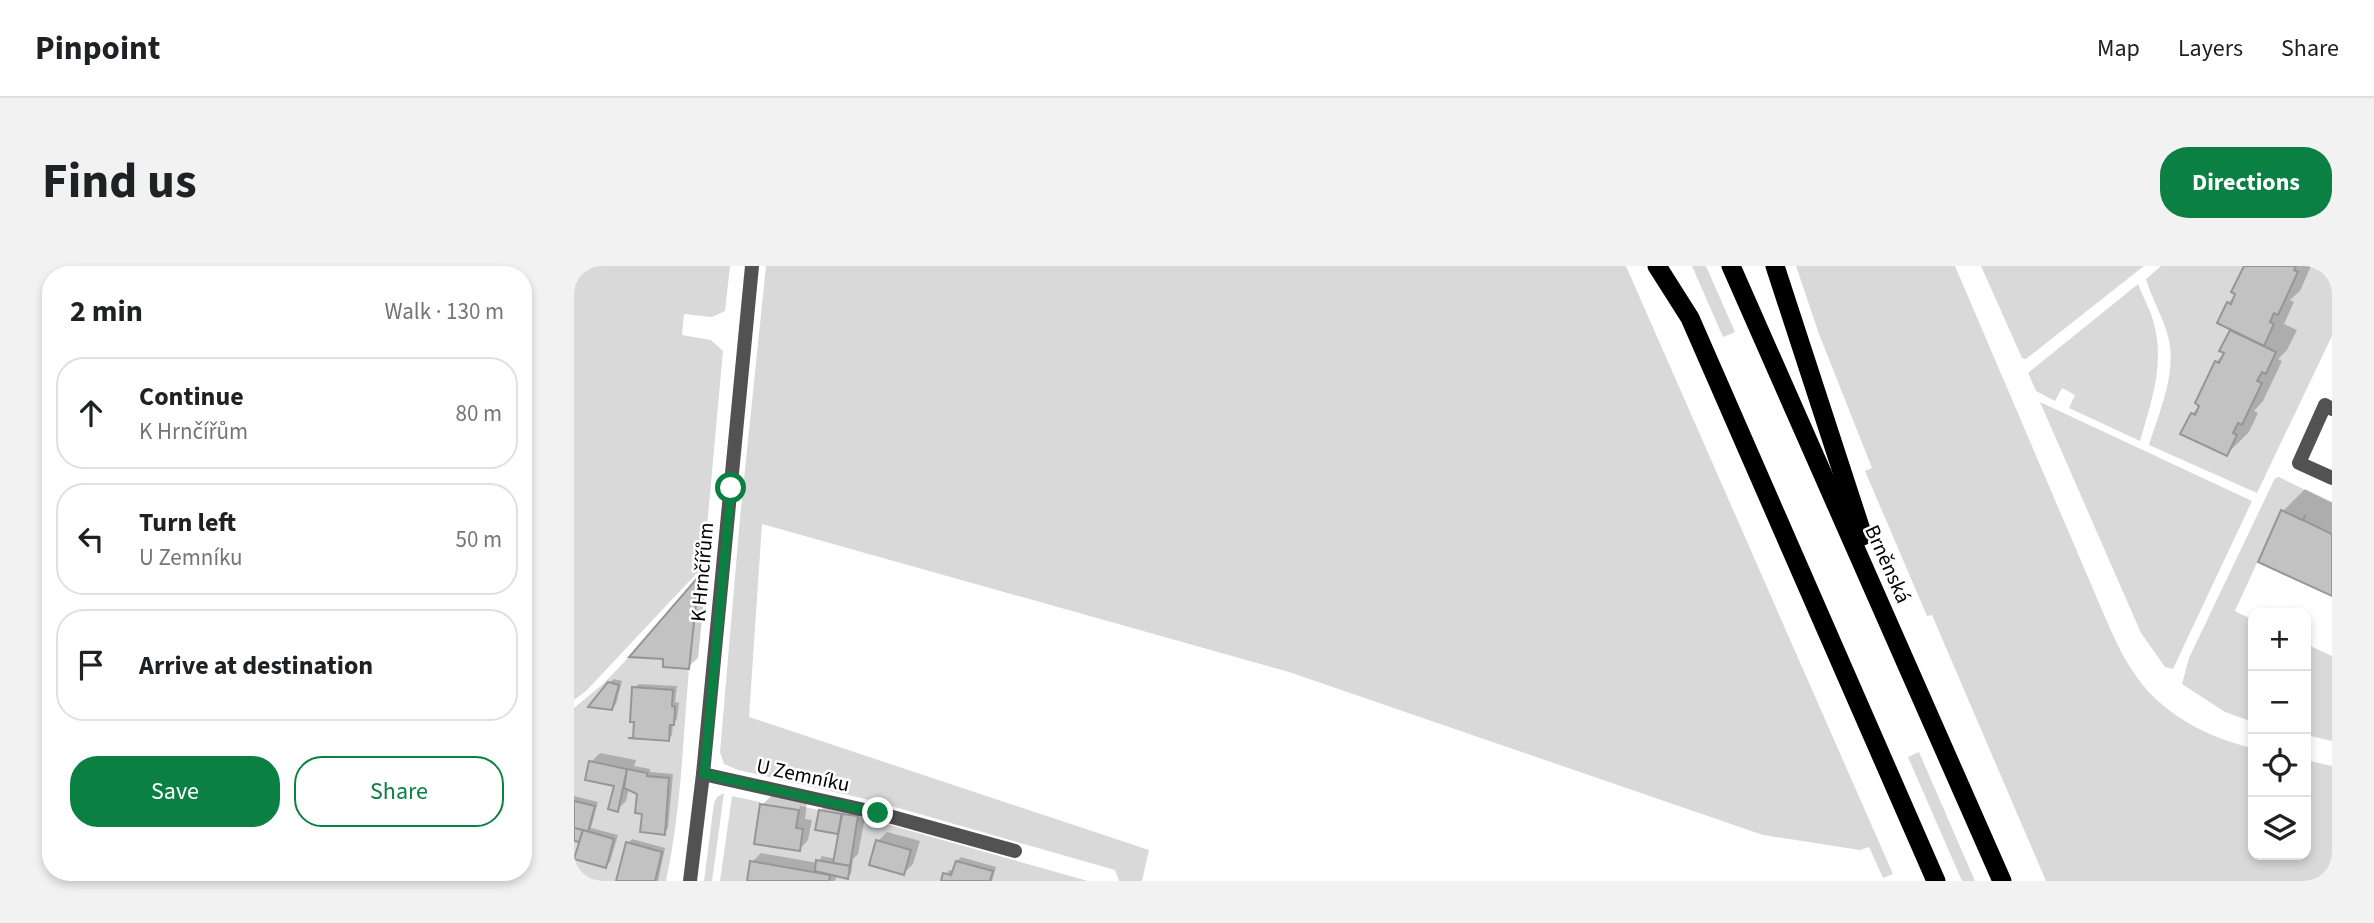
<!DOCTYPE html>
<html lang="en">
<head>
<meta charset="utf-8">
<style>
	body { margin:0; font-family:"Source Sans 3",sans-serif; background:#f2f2f2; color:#202124 }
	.controls { position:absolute; right:21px; bottom:21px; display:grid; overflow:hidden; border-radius:14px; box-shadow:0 4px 10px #0003 }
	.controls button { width:63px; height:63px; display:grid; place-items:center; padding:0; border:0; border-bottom:2px solid #e0e0e0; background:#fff; color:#202124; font:35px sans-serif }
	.stop { position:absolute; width:21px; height:21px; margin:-16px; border:5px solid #0b8043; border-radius:50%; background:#fff }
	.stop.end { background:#0b8043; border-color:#fff; box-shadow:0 2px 7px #0008 }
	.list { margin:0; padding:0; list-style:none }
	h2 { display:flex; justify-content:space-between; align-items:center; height:91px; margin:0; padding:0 28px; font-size:30px }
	h2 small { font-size:23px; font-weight:400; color:#757577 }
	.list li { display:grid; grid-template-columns:46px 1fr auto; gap:21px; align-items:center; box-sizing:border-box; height:112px; margin:0 14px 14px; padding:0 14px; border:2px solid #e0e0e0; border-radius:28px }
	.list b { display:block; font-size:26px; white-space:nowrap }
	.list p { margin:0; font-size:23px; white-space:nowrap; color:#757577 }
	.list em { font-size:23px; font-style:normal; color:#757577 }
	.actions { display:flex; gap:14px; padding:21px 28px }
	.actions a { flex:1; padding:16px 0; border:2px solid #0b8043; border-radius:28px; text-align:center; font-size:24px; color:#0b8043 }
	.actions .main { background:#0b8043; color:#fff }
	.icon { flex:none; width:38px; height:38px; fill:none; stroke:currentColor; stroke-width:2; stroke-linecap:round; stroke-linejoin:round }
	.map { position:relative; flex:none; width:1758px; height:615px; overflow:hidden; border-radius:28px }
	header { display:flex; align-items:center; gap:42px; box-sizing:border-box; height:98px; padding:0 35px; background:#fff; border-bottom:2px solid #e0e0e0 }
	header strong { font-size:33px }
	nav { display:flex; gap:38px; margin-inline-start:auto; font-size:24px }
	.intro { display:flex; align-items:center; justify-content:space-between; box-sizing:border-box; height:168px; padding:0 42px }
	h1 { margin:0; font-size:49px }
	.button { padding:18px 32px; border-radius:28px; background:#0b8043; color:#fff; font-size:24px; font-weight:700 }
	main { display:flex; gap:42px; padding:0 42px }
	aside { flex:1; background:#fff; border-radius:28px; box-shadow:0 4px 10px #0003 }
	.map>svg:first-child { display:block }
	.green { fill:#d9d9d9; fill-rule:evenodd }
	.shadow { fill:#0003 }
	.building { fill:#c2c2c2; stroke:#969696; stroke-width:2 }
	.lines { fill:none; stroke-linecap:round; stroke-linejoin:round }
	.minor { stroke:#525252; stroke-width:14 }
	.tertiary { stroke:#525252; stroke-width:14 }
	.trunk { stroke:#000; stroke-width:19 }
	.route { stroke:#0b8043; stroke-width:9 }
	.labels { text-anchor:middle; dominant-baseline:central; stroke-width:5; stroke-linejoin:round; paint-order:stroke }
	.street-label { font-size:21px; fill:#000; stroke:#fff }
</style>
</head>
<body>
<header>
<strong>Pinpoint</strong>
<nav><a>Map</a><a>Layers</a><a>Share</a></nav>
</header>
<div class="intro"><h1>Find us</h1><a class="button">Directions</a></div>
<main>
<aside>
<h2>2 min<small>Walk · 130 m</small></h2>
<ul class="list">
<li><svg class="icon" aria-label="ahead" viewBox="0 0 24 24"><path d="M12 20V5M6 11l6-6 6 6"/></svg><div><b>Continue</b><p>K Hrnčířům</p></div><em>80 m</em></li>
<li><svg class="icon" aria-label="left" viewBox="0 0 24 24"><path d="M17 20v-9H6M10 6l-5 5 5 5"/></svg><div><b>Turn left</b><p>U Zemníku</p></div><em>50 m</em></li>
<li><svg class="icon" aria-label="arrive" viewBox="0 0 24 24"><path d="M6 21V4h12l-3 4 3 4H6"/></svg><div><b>Arrive at destination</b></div></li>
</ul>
<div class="actions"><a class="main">Save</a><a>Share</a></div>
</aside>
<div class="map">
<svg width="1758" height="615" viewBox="0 0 1758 615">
	<rect width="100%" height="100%" fill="#fff"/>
	<g class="green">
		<polygon points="0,0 156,0 151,45 138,51 110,48 108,69 137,74 149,85 129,305 122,308 12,425 0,434"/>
		<polygon points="192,0 1052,0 1319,608 1309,612 1295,581 1286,584 1189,569 715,406 188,258 175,451 575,584 568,615 545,615 541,604 300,535 164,504 150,498 146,486 166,252"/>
		<polygon points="1118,0 1132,0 1161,66 1149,71"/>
		<path d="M1222 0H1381L1531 351C1539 369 1547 388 1558 404 1584 446 1633 472 1679 482V589H1732V494L1758 500V615H1472L1358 349 1353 350 1291 205 1298 202 1245 68Z"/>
		<polygon points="1407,0 1570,0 1452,93 1448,92"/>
		<path d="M1587 0H1670L1657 26 1661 28 1657 38 1653 36 1643 57 1656 64 1646 85 1650 87 1645 97 1641 95 1621 137 1625 140 1621 149 1616 147 1607 168 1653 190 1663 169 1659 167 1664 157 1668 159 1687 117 1683 115 1702 86 1690 80 1700 59 1696 56 1700 47 1704 48 1724 7 1720 4 1722 0H1758V70L1683 227 1575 179C1585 147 1602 109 1595 74 1590 52 1578 34 1572 13Z"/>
		<path d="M1564 18C1569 31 1577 45 1580 58 1591 98 1577 137 1566 175L1495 142 1501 129 1488 122 1481 135 1462 125 1454 107Z"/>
		<polygon points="1466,136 1678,235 1599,403 1591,401 1567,367"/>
		<polygon points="1705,211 1758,237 1758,268 1729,254 1731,249 1728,254 1707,244 1661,345 1679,354 1679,456 1651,446 1608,418 1615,392 1701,212"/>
		<polygon points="1732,378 1758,390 1758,475 1732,469"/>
		<path d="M55 391 89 393V401L115 403C109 474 107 546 92 615H81L88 586 52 576 42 615H0V575L5 576 1 593 32 602 40 573 14 566 20 540 0 535V442L29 418ZM34 417 44 419 38 444 14 441ZM59 421 99 424 100 459H96L94 475 54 472H59L60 456H56ZM15 495 73 507V510L95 512 90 568 66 566 68 548 61 547 63 528 50 522 44 546 34 543 40 520Z"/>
		<polygon points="1345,486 1401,615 1388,615 1334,491"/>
		<polygon points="150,527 138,615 130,615 140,537 143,531"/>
		<path d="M158 530 186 536 180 578 225 585 229 564 222 562 226 540 245 544 241 564 264 568 259 597 243 594 241 604 273 613 284 550 514 615H416L418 605 382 595 377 609 369 607 367 615H255L176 596 173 615H146ZM303 575 337 584 330 609 295 599Z"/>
	</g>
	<g class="shadow">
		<polygon points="1672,0 1737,0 1726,25 1716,34 1720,36 1710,58 1723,64 1713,84 1704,93 1708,95 1689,135 1680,145 1684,147 1675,166 1653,188 1618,148 1627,139 1642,96 1652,86 1648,84 1658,63 1654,37 1664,27"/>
		<polygon points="1731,223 1758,236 1758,328 1687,295 1709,245"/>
		<polygon points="133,304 124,392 114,401 91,391 59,390"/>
		<polygon points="40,413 48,415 42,438 38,443 35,417"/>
		<polygon points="65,418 103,420 101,436 105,437 103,453 99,457 98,469 94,474 60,422"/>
		<polygon points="26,487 62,494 60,500 76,503 76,506 99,508 94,562 90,567 70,547 65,527 55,522 52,535 43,544 42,518 17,496"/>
		<polygon points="0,530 24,536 17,562 44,569 36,596 32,600 8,575 0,573"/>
		<polygon points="197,530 233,535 231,553 238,554 234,574 225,584 188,539"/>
		<polygon points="251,540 293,541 284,588 279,593 277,607 273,611 263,609 261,615 175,615 178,596 187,587 244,597 248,590 262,593 267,563 264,566 246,545"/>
		<polygon points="313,566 346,575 339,598 330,607 304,575"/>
		<polygon points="58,573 91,582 84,615 44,615 54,577"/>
		<polygon points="387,591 422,601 418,615 369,615 375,604 380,605 383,595"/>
	</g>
	<g class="building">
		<polygon points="1670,0 1722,0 1720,4 1724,6 1704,49 1700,47 1696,56 1700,58 1690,80 1643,57 1653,36 1657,38 1661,28 1657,26"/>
		<polygon points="1656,64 1702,86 1692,108 1688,106 1683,115 1688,117 1668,159 1664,157 1659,167 1663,169 1653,190 1606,168 1617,147 1621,149 1625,140 1621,137 1641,95 1645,97 1650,87 1645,85"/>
		<polygon points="1707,244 1728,254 1732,249 1729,254 1758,268 1758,330 1684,296"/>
		<polygon points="125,310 115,403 89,401 89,393 55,391"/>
		<polygon points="34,416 45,419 38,444 14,441"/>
		<polygon points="58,421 99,424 98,440 101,441 100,459 96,459 95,475 54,472 59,472 60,456 56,456"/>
		<polygon points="15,495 53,503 44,546 34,543 40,520 11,514"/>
		<polygon points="53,503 73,507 73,510 95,512 91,569 66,566 68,548 61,547 63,528 50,522"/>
		<polygon points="0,535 21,540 14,566 0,562"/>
		<polygon points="186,538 225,544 222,562 229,563 226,585 180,578"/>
		<polygon points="245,544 268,548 264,568 241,564"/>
		<polygon points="268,548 284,550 276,600 259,597"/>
		<polygon points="0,562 9,564 5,576 0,575"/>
		<polygon points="9,564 40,573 32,602 0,593"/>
		<polygon points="302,574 337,584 330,609 295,599"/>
		<polygon points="52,576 88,586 81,615 42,615"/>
		<polygon points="242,594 276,600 274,613 241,605"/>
		<polygon points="176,595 256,609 255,615 173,615"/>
		<polygon points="382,595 419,605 416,615 367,615 369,607 377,609"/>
	</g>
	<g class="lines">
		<g class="minor">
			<polyline points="1758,143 1751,139 1725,197 1758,212"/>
			<polyline points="129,508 304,547 441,585"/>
		</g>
		<polyline class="tertiary" points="116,615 129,508 178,0"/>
		<g class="trunk">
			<polyline points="1083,0 1116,52 1362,615"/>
			<polyline points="1157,0 1428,615"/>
			<polyline points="1201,0 1289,270"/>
		</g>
	</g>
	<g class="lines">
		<polyline class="route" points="157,222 130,508 304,547"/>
	</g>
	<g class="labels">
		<g class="street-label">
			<text transform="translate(1314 298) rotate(66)">Brněnská</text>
			<text transform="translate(128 306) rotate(-85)">K Hrnčířům</text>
			<text transform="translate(229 509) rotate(12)">U Zemníku</text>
		</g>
	</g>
</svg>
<div class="controls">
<button>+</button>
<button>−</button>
<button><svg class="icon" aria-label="locate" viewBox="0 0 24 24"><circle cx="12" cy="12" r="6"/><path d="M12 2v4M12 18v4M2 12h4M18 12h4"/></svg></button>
<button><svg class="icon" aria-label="layers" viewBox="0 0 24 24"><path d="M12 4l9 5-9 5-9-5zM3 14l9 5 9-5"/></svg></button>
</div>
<div class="stop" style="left:157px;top:222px"></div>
<div class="stop end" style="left:304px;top:547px"></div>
</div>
</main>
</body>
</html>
